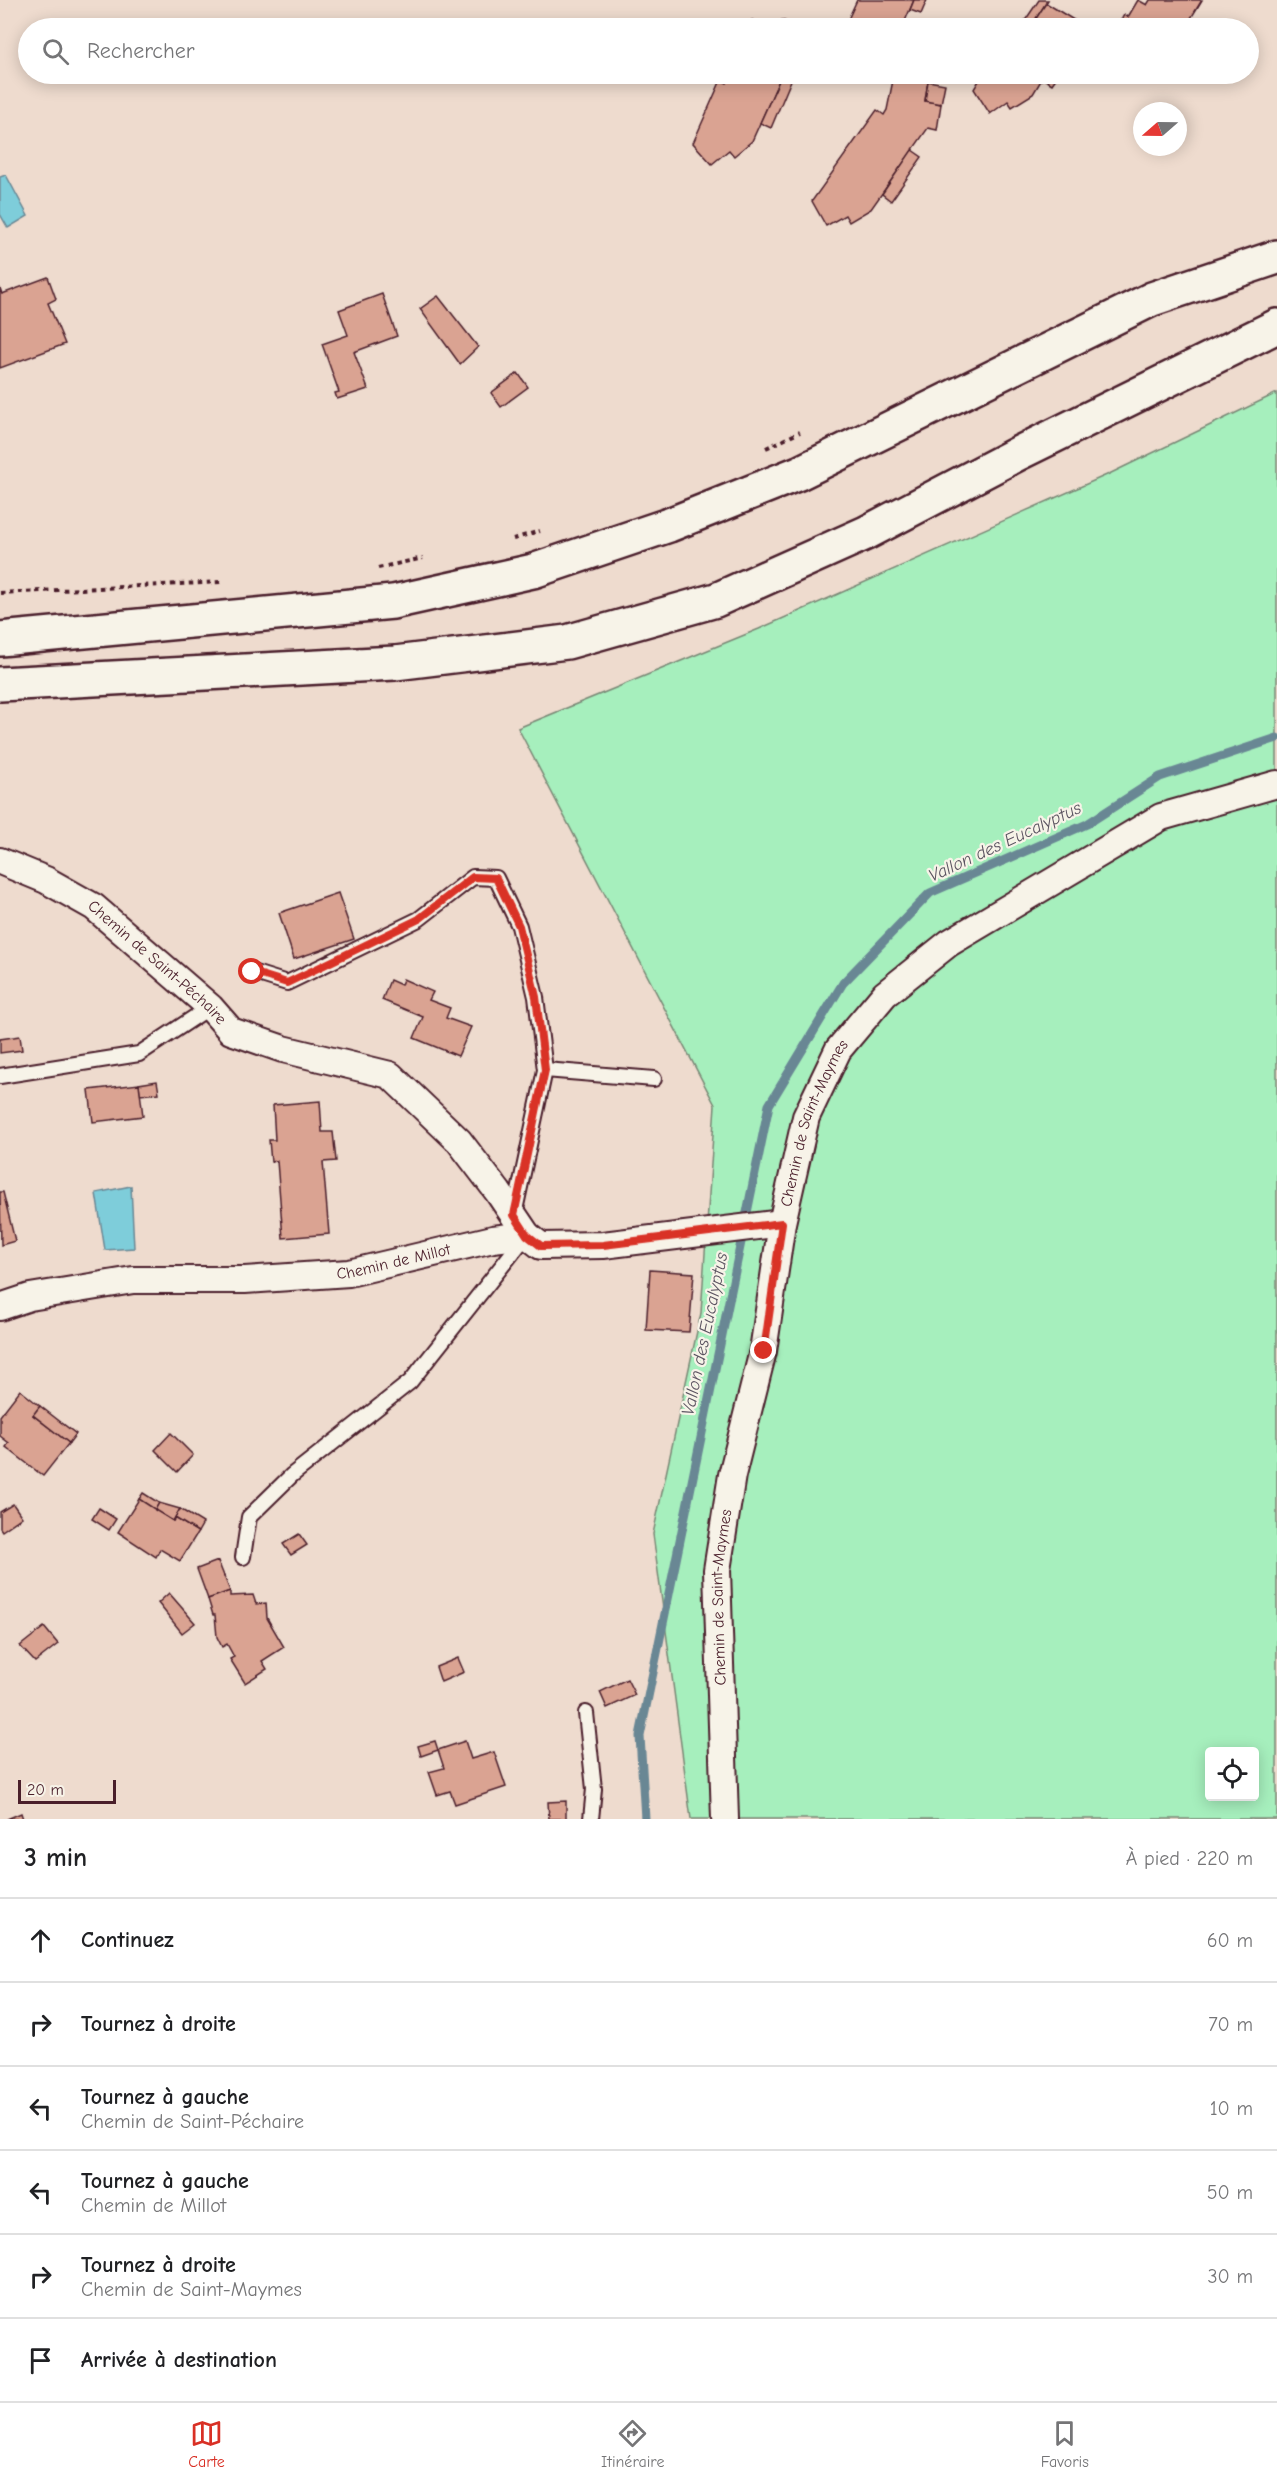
<!DOCTYPE html>
<html lang="fr">
<head>
<meta charset="utf-8">
<style>
	body { margin:0; font-family:"Comic Neue",sans-serif; background:#f2f2f2; color:#202124 }
	.controls { position:absolute; right:18px; bottom:18px; display:grid; overflow:hidden; border-radius:6px; box-shadow:0 3px 15px #0003 }
	.controls button { width:54px; height:54px; display:grid; place-items:center; padding:0; border:0; border-bottom:2px solid #e0e0e0; background:#fff; color:#202124; font:30px sans-serif }
	.compass { position:absolute; left:1133px; top:102px; width:54px; height:54px; border-radius:50%; background:#fff; box-shadow:0 3px 15px #0003; rotate:250deg }
	.scale { position:absolute; left:18px; bottom:15px; width:98px; box-sizing:border-box; padding-left:6px; border:3px solid #4a1f2b; border-top:0; font-size:16px; line-height:21px; white-space:nowrap; color:#4a1f2b; -webkit-text-stroke:4px #f7f3e8; paint-order:stroke }
	.stop { position:absolute; width:18px; height:18px; margin:-14px; border:4px solid #d93025; border-radius:50%; background:#fff }
	.stop.end { background:#d93025; border-color:#fff; box-shadow:0 2px 6px #0008 }
	.list { margin:0; padding:0; list-style:none }
	h2 { display:flex; justify-content:space-between; align-items:center; height:78px; margin:0; padding:0 24px; font-size:26px }
	h2 small { font-size:20px; font-weight:400; color:#757577 }
	.list li { display:grid; grid-template-columns:39px 1fr auto; gap:18px; align-items:center; box-sizing:border-box; height:84px; padding:0 24px; border-top:2px solid #e0e0e0 }
	.list b { display:block; font-size:22px; white-space:nowrap }
	.list p { margin:0; font-size:20px; white-space:nowrap; color:#757577 }
	.list em { font-size:20px; font-style:normal; color:#757577 }
	.icon { flex:none; width:33px; height:33px; fill:none; stroke:currentColor; stroke-width:2; stroke-linecap:round; stroke-linejoin:round }
	.map { position:relative; flex:none; width:1277px; height:1819px; overflow:hidden }
	.search { position:absolute; background:#fff; box-shadow:0 3px 15px #0003; left:18px; right:18px; top:18px; height:66px; display:flex; align-items:center; gap:15px; box-sizing:border-box; padding:0 21px; border-radius:33px; color:#757577; font-size:22px }
	.sheet { height:582px; background:#fff }
	nav { display:flex; justify-content:space-around; align-items:center; box-sizing:border-box; height:84px; border-top:2px solid #e0e0e0; background:#fff; font-size:16px; color:#757577 }
	nav a { display:grid; justify-items:center; gap:3px }
	nav .on { color:#d93025 }
	.map>svg:first-child { display:block }
	.green { fill:#a6efbd; stroke:#788774; stroke-width:1.5; fill-rule:evenodd }
	.water { fill:#7ecdda; stroke:#698794; stroke-width:1.5 }
	.lines { fill:none; stroke-linecap:round; stroke-linejoin:round }
	.stream { stroke:#698794; stroke-width:9 }
	.building { fill:#daa392; stroke:#4a1f2b; stroke-width:1.5 }
	.lane-casing { stroke:#4a1f2b; stroke-width:18 }
	.street-casing { stroke:#4a1f2b; stroke-width:30 }
	.primary-casing { stroke:#4a1f2b; stroke-width:38 }
	.path { stroke:#4a1f2b; stroke-width:4; stroke-dasharray:4.5 4.5; stroke-linecap:butt }
	.lane { stroke:#f7f3e8; stroke-width:14 }
	.street { stroke:#f7f3e8; stroke-width:26 }
	.primary { stroke:#f7f3e8; stroke-width:33 }
	.route { stroke:#d93025; stroke-width:8 }
	.labels { text-anchor:middle; dominant-baseline:central; stroke-width:4.5; stroke-linejoin:round; paint-order:stroke }
	.street-label { font-size:16px; fill:#4a1f2b; stroke:#f7f3e8 }
	.water-label { font-size:18px; font-style:italic; fill:#5a5360; stroke:#f7f3e8 }
</style>
</head>
<body>
<div class="map">
<svg width="1277" height="1819" viewBox="0 0 1277 1819">
	<rect width="100%" height="100%" fill="#eedbce"/>
	<filter id="ink" filterUnits="userSpaceOnUse"><feTurbulence type="fractalNoise" baseFrequency=".0167" numOctaves="2"/><feDisplacementMap in="SourceGraphic" scale="12" xChannelSelector="R" yChannelSelector="G"/><feConvolveMatrix kernelMatrix="1 2 1 2 8 2 1 2 1" color-interpolation-filters="sRGB"/></filter>
	<g filter="url(#ink)">
		<path class="green" d="M1277 393V1819H691L653 1534 701 1313 715 1105 518 728 759 629 1109 474ZM1210 1752H1254V1796H1210Z"/>
		<g class="water">
			<polygon points="6,175 28,216 8,228 0,214 0,177"/>
			<polygon points="131,1186 134,1248 105,1250 96,1193"/>
		</g>
		<g class="lines">
			<polyline class="stream" points="645,1819 640,1736 769,1105 843,983 930,893 1087,824 1160,777 1277,738"/>
		</g>
		<g class="building">
			<polygon points="857,0 914,0 902,28 844,28"/>
			<polygon points="914,0 927,0 921,14 910,10"/>
			<polygon points="1039,0 1048,0 1030,28 1020,28"/>
			<polygon points="1138,0 1147,5 1150,0 1202,0 1185,28 1116,28 1124,15 1128,17"/>
			<polygon points="1046,3 1077,22 1073,28 1030,28"/>
			<polygon points="752,20 772,28 749,28"/>
			<polygon points="782,20 800,28 778,28"/>
			<polygon points="1190,21 1200,27 1199,28 1185,28"/>
			<polygon points="731,74 782,74 752,141 734,156 729,150 712,164 693,143 721,80 727,83"/>
			<polygon points="782,74 792,78 771,128 760,123"/>
			<polygon points="983,74 1045,74 1033,94 1012,107 1008,101 990,114 974,89"/>
			<polygon points="1045,74 1059,74 1052,84 1042,78"/>
			<polygon points="894,75 928,81 925,101 941,104 937,130 928,128 871,209 849,222 845,215 826,226 812,201 877,110 884,115 887,110"/>
			<polygon points="928,81 945,84 941,104 925,101"/>
			<polygon points="912,150 922,157 891,201 882,194"/>
			<polygon points="48,277 56,299 48,303 65,344 0,368 0,288 2,294"/>
			<polygon points="382,294 397,336 354,352 368,389 337,399 335,393 339,392 322,344 348,335 339,310"/>
			<polygon points="438,296 478,347 460,364 420,309"/>
			<polygon points="518,373 528,387 501,407 491,393"/>
			<polygon points="338,893 354,939 294,959 279,913"/>
			<polygon points="403,979 433,992 429,1000 450,1008 446,1018 471,1027 458,1056 414,1038 423,1017 382,1000 390,980 401,985"/>
			<polygon points="20,1036 22,1050 0,1053 0,1039"/>
			<polygon points="157,1081 159,1093 140,1095 139,1084"/>
			<polygon points="139,1084 143,1116 93,1122 89,1090"/>
			<polygon points="320,1101 322,1132 333,1132 336,1161 323,1162 329,1234 283,1238 277,1161 271,1162 269,1140 275,1140 273,1105"/>
			<polygon points="0,1192 3,1192 15,1241 1,1245"/>
			<polygon points="650,1270 694,1273 689,1332 646,1330"/>
			<polygon points="20,1390 40,1406 33,1415 69,1443 43,1476 6,1447 9,1443 0,1436 0,1416"/>
			<polygon points="40,1406 76,1434 69,1443 33,1415"/>
			<polygon points="171,1433 193,1455 177,1472 155,1450"/>
			<polygon points="143,1493 159,1503 155,1510 139,1499"/>
			<polygon points="139,1499 173,1521 175,1518 198,1532 180,1561 160,1549 156,1557 118,1532"/>
			<polygon points="159,1503 180,1509 173,1521 155,1510"/>
			<polygon points="13,1504 22,1517 2,1531 0,1528 0,1512"/>
			<polygon points="99,1508 116,1519 109,1530 92,1519"/>
			<polygon points="180,1509 203,1523 198,1532 175,1518"/>
			<polygon points="299,1534 307,1545 291,1555 283,1544"/>
			<polygon points="218,1561 230,1591 208,1599 197,1569"/>
			<polygon points="230,1591 230,1596 253,1595 256,1604 266,1603 267,1618 284,1647 262,1661 267,1669 245,1683 230,1659 234,1657 227,1644 222,1647 217,1637 215,1615 213,1615 208,1599"/>
			<polygon points="169,1593 195,1623 182,1633 158,1603"/>
			<polygon points="44,1627 58,1644 35,1662 20,1646"/>
			<polygon points="458,1658 464,1672 441,1682 436,1667"/>
			<polygon points="627,1679 635,1695 607,1708 600,1692"/>
			<polygon points="435,1741 438,1750 421,1756 418,1746"/>
			<polygon points="465,1741 471,1759 494,1752 506,1787 455,1804 450,1791 437,1795 429,1772 444,1768 438,1750"/>
			<polygon points="566,1801 566,1819 549,1819 548,1802"/>
			<polygon points="21,1813 23,1819 7,1819"/>
		</g>
		<g class="lines">
			<g class="lane-casing">
				<g id="lane">
					<polyline points="252,972 287,983 419,919 473,877 496,878 519,926 536,997 545,1070 514,1215"/>
					<polyline points="545,1070 654,1079"/>
					<polyline points="0,1076 139,1054 210,1007"/>
					<polyline points="243,1557 249,1517 292,1475 410,1382 525,1237"/>
					<polyline points="586,1713 594,1789 591,1819"/>
				</g>
			</g>
			<g class="street-casing">
				<g id="street">
					<path id="s1" d="M0 861 46 880 94 907 210 1007 231 1031 283 1049 390 1075 459 1141 498 1192 527 1235"/>
					<path id="s2" d="M0 1307 30 1297 133 1280H245L349 1273 493 1239 527 1235 541 1246 603 1245 782 1223"/>
					<path id="s3" d="M725 1819 717 1570 732 1475 763 1351 782 1223 806 1117 838 1050 885 994 949 943 1161 817 1277 784"/>
				</g>
			</g>
			<g class="primary-casing">
				<g id="primary">
					<polyline points="0,639 393,602 533,571 669,525 799,473 1152,299 1277,257"/>
					<polyline points="0,684 395,663 567,642 716,600 866,533 1019,453 1277,326"/>
				</g>
			</g>
			<g class="path">
				<polyline points="766,448 800,432"/>
				<polyline points="513,539 540,531"/>
				<polyline points="378,568 423,558"/>
				<polyline points="0,593 221,582"/>
			</g>
			<use href="#lane" class="lane"/>
			<use href="#street" class="street"/>
			<use href="#primary" class="primary"/>
		</g>
	</g>
	<g class="lines" filter="url(#ink)">
		<polyline class="route" points="252,972 287,983 419,919 473,877 496,878 519,926 536,997 545,1070 514,1215 527,1235 541,1246 603,1245 782,1223 764,1351"/>
	</g>
	<g class="labels">
		<g class="street-label">
			<text stroke="none"><textPath href="#s1" startOffset="189">Chemin de Saint-Péchaire</textPath></text>
			<text stroke="none"><textPath href="#s3" startOffset="708">Chemin de Saint-Maymes</textPath></text>
			<text stroke="none"><textPath href="#s2" startOffset="398">Chemin de Millot</textPath></text>
			<text stroke="none"><textPath href="#s3" startOffset="222">Chemin de Saint-Maymes</textPath></text>
		</g>
		<g class="water-label">
			<text transform="translate(1005 842) rotate(-25)">Vallon des Eucalyptus</text>
			<text transform="translate(705 1334) rotate(-78)">Vallon des Eucalyptus</text>
		</g>
	</g>
</svg>
<div class="controls">
<button><svg class="icon" aria-label="locate" viewBox="0 0 24 24"><circle cx="12" cy="12" r="6"/><path d="M12 2v4M12 18v4M2 12h4M18 12h4"/></svg></button>
</div>
<svg class="compass" viewBox="-18 -18 36 36"><path d="M0-13l5 13h-10z" fill="#e53935"/><path d="M0 13l5-13h-10z" fill="#757577"/></svg>
<div class="scale">20 m</div>
<div class="stop" style="left:252px;top:972px"></div>
<div class="stop end" style="left:764px;top:1351px"></div>
<div class="search"><svg class="icon" aria-label="search" viewBox="0 0 24 24"><circle cx="10" cy="10" r="6"/><path d="M15 15l6 6"/></svg>Rechercher</div>
</div>
<section class="sheet">
<h2>3 min<small>À pied · 220 m</small></h2>
<ul class="list">
<li><svg class="icon" aria-label="ahead" viewBox="0 0 24 24"><path d="M12 20V5M6 11l6-6 6 6"/></svg><div><b>Continuez</b></div><em>60 m</em></li>
<li><svg class="icon" aria-label="right" viewBox="0 0 24 24"><path d="M7 20v-9h11M14 6l5 5-5 5"/></svg><div><b>Tournez à droite</b></div><em>70 m</em></li>
<li><svg class="icon" aria-label="left" viewBox="0 0 24 24"><path d="M17 20v-9H6M10 6l-5 5 5 5"/></svg><div><b>Tournez à gauche</b><p>Chemin de Saint-Péchaire</p></div><em>10 m</em></li>
<li><svg class="icon" aria-label="left" viewBox="0 0 24 24"><path d="M17 20v-9H6M10 6l-5 5 5 5"/></svg><div><b>Tournez à gauche</b><p>Chemin de Millot</p></div><em>50 m</em></li>
<li><svg class="icon" aria-label="right" viewBox="0 0 24 24"><path d="M7 20v-9h11M14 6l5 5-5 5"/></svg><div><b>Tournez à droite</b><p>Chemin de Saint-Maymes</p></div><em>30 m</em></li>
<li><svg class="icon" aria-label="arrive" viewBox="0 0 24 24"><path d="M6 21V4h12l-3 4 3 4H6"/></svg><div><b>Arrivée à destination</b></div></li>
</ul>
</section>
<nav>
<a class="on"><svg class="icon" aria-label="map" viewBox="0 0 24 24"><path d="M3 6l6-2 6 2 6-2v14l-6 2-6-2-6 2zM9 4v14M15 6v14"/></svg>Carte</a>
<a><svg class="icon" aria-label="directions" viewBox="0 0 24 24"><path d="M12 3l9 9-9 9-9-9zM9 14v-3h6M13 9l2 2-2 2"/></svg>Itinéraire</a>
<a><svg class="icon" aria-label="saved" viewBox="0 0 24 24"><path d="M7 4h10v16l-5-4-5 4z"/></svg>Favoris</a>
</nav>
</body>
</html>
